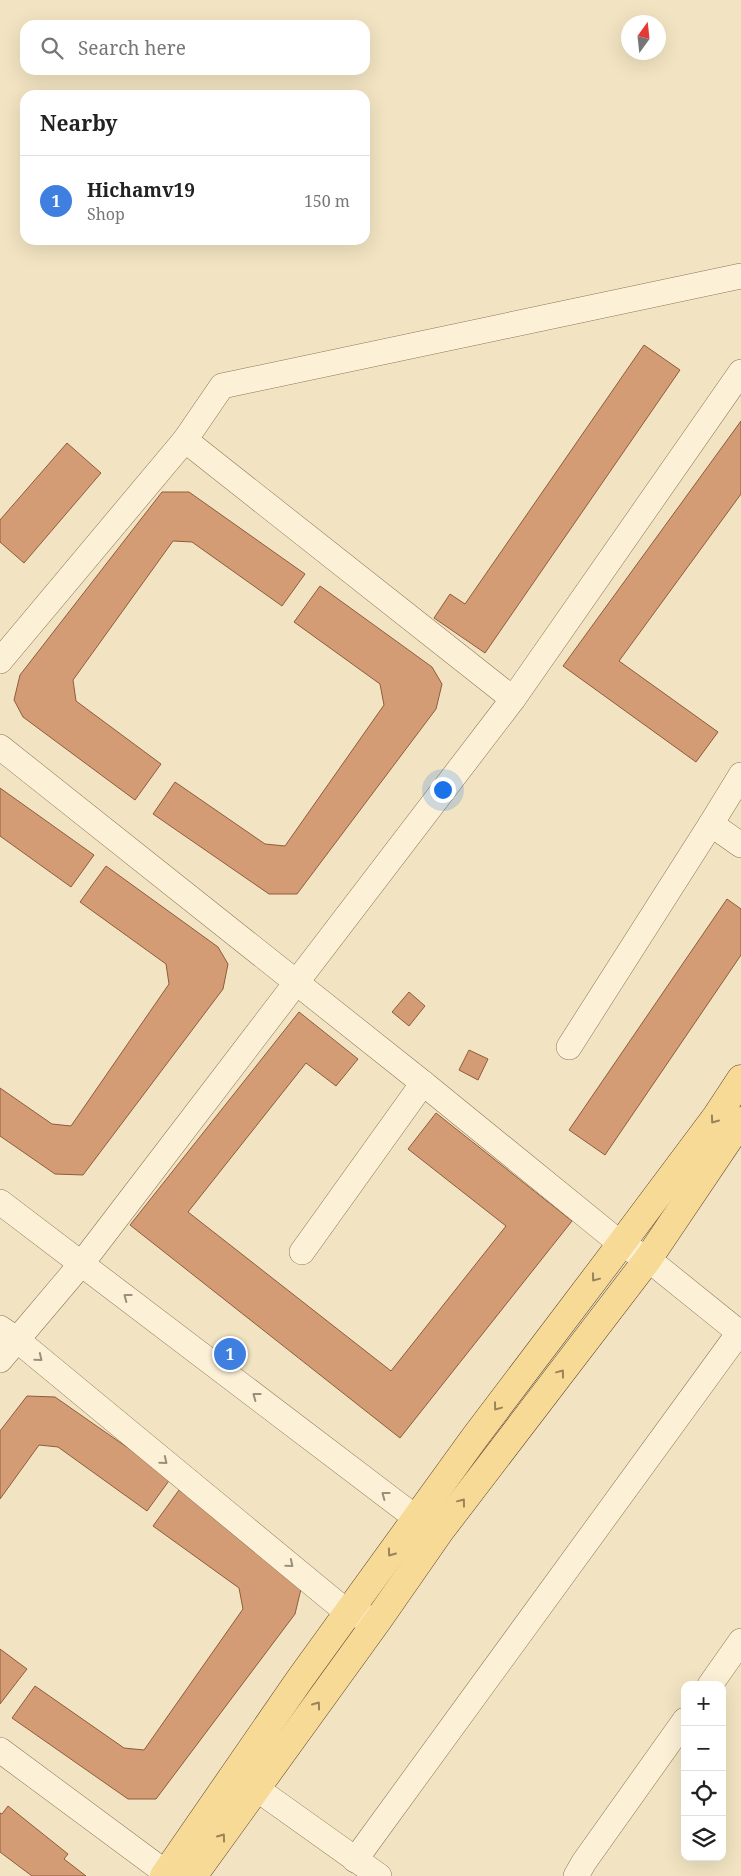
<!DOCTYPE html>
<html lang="en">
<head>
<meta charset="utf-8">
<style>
	body { margin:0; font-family:"Noto Serif",serif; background:#f6f6f6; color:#222 }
	.controls { position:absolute; right:15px; bottom:15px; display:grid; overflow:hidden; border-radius:10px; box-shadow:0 5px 20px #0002 }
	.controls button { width:45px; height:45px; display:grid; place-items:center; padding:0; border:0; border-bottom:1px solid #e0e0e0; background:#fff; color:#222; font:25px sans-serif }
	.compass { position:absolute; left:621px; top:15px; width:45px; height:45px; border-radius:50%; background:#fff; box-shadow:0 5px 20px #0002; rotate:15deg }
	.you { position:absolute; left:442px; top:789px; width:18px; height:18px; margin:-12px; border:4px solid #fff; border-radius:50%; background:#1a73e8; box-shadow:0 0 0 8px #1a73e833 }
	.badge { display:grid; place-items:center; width:32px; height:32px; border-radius:50%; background:#a32223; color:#fff; font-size:16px; font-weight:700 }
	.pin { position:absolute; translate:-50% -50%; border:2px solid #fff; box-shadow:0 1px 5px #0006 }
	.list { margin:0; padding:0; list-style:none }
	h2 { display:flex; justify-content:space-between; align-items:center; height:65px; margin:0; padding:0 20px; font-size:21px }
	h2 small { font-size:16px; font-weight:400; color:#767676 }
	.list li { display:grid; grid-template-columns:32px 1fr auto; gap:15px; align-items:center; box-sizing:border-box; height:90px; padding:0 20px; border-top:1px solid #e0e0e0 }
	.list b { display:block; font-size:19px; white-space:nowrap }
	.list p { margin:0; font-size:16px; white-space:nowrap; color:#767676 }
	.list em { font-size:16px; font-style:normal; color:#767676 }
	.icon { flex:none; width:28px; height:28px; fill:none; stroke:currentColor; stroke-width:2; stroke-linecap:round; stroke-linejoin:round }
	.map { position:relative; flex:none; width:741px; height:1876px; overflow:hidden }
	.search { position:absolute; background:#fff; box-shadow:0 5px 20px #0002; left:20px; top:20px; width:350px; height:55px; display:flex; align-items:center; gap:12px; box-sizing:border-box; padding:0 18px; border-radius:15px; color:#767676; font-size:19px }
	.panel { position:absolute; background:#fff; box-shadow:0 5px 20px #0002; left:20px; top:90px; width:350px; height:155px; border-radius:15px }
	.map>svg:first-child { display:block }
	.building { fill:#d49c75; stroke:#8f5c3b }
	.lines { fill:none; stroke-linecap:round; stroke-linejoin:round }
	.minor-casing { stroke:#8e7457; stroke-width:26 }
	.primary-casing { stroke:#5b422c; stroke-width:29 }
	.minor { stroke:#fcf1d7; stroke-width:25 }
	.primary { stroke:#f8da97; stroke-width:28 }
	.oneway { stroke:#9a835a }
	.oneway2 { stroke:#9c8e7a }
</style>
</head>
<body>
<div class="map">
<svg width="741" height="1876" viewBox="0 0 741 1876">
	<rect width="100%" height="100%" fill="#f2e4c2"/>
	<g class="building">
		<polygon points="644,345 680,370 485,653 434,618 450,594 465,604"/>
		<polygon points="741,421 741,494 619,661 718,732 696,762 563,666"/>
		<polygon points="67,443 101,473 24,563 0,542 0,520"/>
		<polygon points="162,492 189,492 305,574 282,606 192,542 173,541 73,680 76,701 161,764 135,800 23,717 14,700 20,675"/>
		<polygon points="320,586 432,667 442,684 436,709 297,894 269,894 153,814 175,782 265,844 285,846 384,705 380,684 294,622"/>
		<polygon points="0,788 94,855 71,887 0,836"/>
		<polygon points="106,866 218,947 228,964 223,989 83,1175 55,1174 0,1136 0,1088 52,1124 71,1126 169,984 166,964 80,902"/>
		<polygon points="727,899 741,909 741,955 605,1155 569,1130"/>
		<polygon points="409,992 425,1006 409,1026 392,1012"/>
		<polygon points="299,1012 358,1059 336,1086 306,1063 188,1212 391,1371 506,1226 408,1149 436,1113 572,1221 400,1438 130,1225"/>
		<polygon points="469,1050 488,1059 478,1080 459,1070"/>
		<polygon points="27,1396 55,1397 171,1478 147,1511 58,1447 39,1445 0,1499 0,1431"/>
		<polygon points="179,1490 291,1571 301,1589 295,1614 156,1799 128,1799 12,1718 35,1686 124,1748 144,1750 243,1609 239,1588 153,1526"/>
		<polygon points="0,1649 27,1669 0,1704"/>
		<polygon points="8,1806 68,1854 64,1859 86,1876 32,1876 0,1852 0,1813 2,1814"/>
	</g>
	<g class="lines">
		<g class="minor-casing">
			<g id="minor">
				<polyline points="185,440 513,699"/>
				<polyline points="0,661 185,440 222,386 741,276"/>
				<polyline points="0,747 423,1083 621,1244 648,1259 741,1334"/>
				<polyline points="741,775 711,824 741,845"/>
				<polyline points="569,1047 711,824"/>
				<polyline points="0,1202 416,1518 434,1527"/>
				<polyline points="302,1252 423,1083"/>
				<polyline points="0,1328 16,1339 348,1613 378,1620"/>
				<polyline points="0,1360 82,1263 513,699 741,372"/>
				<polyline points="710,1685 741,1641"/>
				<polyline points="0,1750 166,1873"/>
				<polyline points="257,1789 379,1876"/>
				<polyline points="355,1860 741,1330"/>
				<polyline points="576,1876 584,1862 685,1720"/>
			</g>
		</g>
		<g class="primary-casing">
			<g id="primary">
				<polyline points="164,1876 300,1679 475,1437 621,1244 716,1117 741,1079"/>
				<polyline points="193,1876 378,1620 440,1531 648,1259 741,1121"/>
			</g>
		</g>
		<use href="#minor" class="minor"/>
		<use href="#primary" class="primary"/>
	</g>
	<defs><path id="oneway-chevron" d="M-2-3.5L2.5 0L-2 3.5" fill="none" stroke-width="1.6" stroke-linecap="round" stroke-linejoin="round" transform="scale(1.25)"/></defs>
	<g class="oneway">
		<use href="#oneway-chevron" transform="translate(714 1120) rotate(126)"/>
		<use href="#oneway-chevron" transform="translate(595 1278) rotate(127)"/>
		<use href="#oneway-chevron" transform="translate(561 1373) rotate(-53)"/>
		<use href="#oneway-chevron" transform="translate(497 1407) rotate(127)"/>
		<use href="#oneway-chevron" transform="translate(462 1502) rotate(-53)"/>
		<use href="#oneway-chevron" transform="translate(391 1553) rotate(126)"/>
		<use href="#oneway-chevron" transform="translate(317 1705) rotate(-54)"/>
		<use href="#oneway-chevron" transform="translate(222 1837) rotate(-54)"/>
	</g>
	<g class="oneway2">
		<use href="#oneway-chevron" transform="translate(127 1297) rotate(-143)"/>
		<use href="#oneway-chevron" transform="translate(39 1358) rotate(39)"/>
		<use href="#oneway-chevron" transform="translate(256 1396) rotate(-143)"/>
		<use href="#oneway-chevron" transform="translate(164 1461) rotate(39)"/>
		<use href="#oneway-chevron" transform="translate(385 1495) rotate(-143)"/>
		<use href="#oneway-chevron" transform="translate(290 1564) rotate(39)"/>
	</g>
</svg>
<div class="controls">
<button>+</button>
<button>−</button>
<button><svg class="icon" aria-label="locate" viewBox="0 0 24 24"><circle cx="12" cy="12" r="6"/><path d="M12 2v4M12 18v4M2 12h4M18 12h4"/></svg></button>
<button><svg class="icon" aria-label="layers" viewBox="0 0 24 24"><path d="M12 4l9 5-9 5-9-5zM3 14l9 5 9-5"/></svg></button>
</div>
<svg class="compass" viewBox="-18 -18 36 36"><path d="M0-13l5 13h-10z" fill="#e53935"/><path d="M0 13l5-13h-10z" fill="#767676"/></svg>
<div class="you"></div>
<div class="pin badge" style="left:230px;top:1354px;background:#3f7fe0">1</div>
<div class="search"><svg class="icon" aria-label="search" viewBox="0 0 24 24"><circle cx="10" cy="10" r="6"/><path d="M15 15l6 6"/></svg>Search here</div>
<section class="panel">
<h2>Nearby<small></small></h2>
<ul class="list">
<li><span class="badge" style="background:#3f7fe0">1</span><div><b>Hichamv19</b><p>Shop</p></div><em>150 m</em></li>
</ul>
</section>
</div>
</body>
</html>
